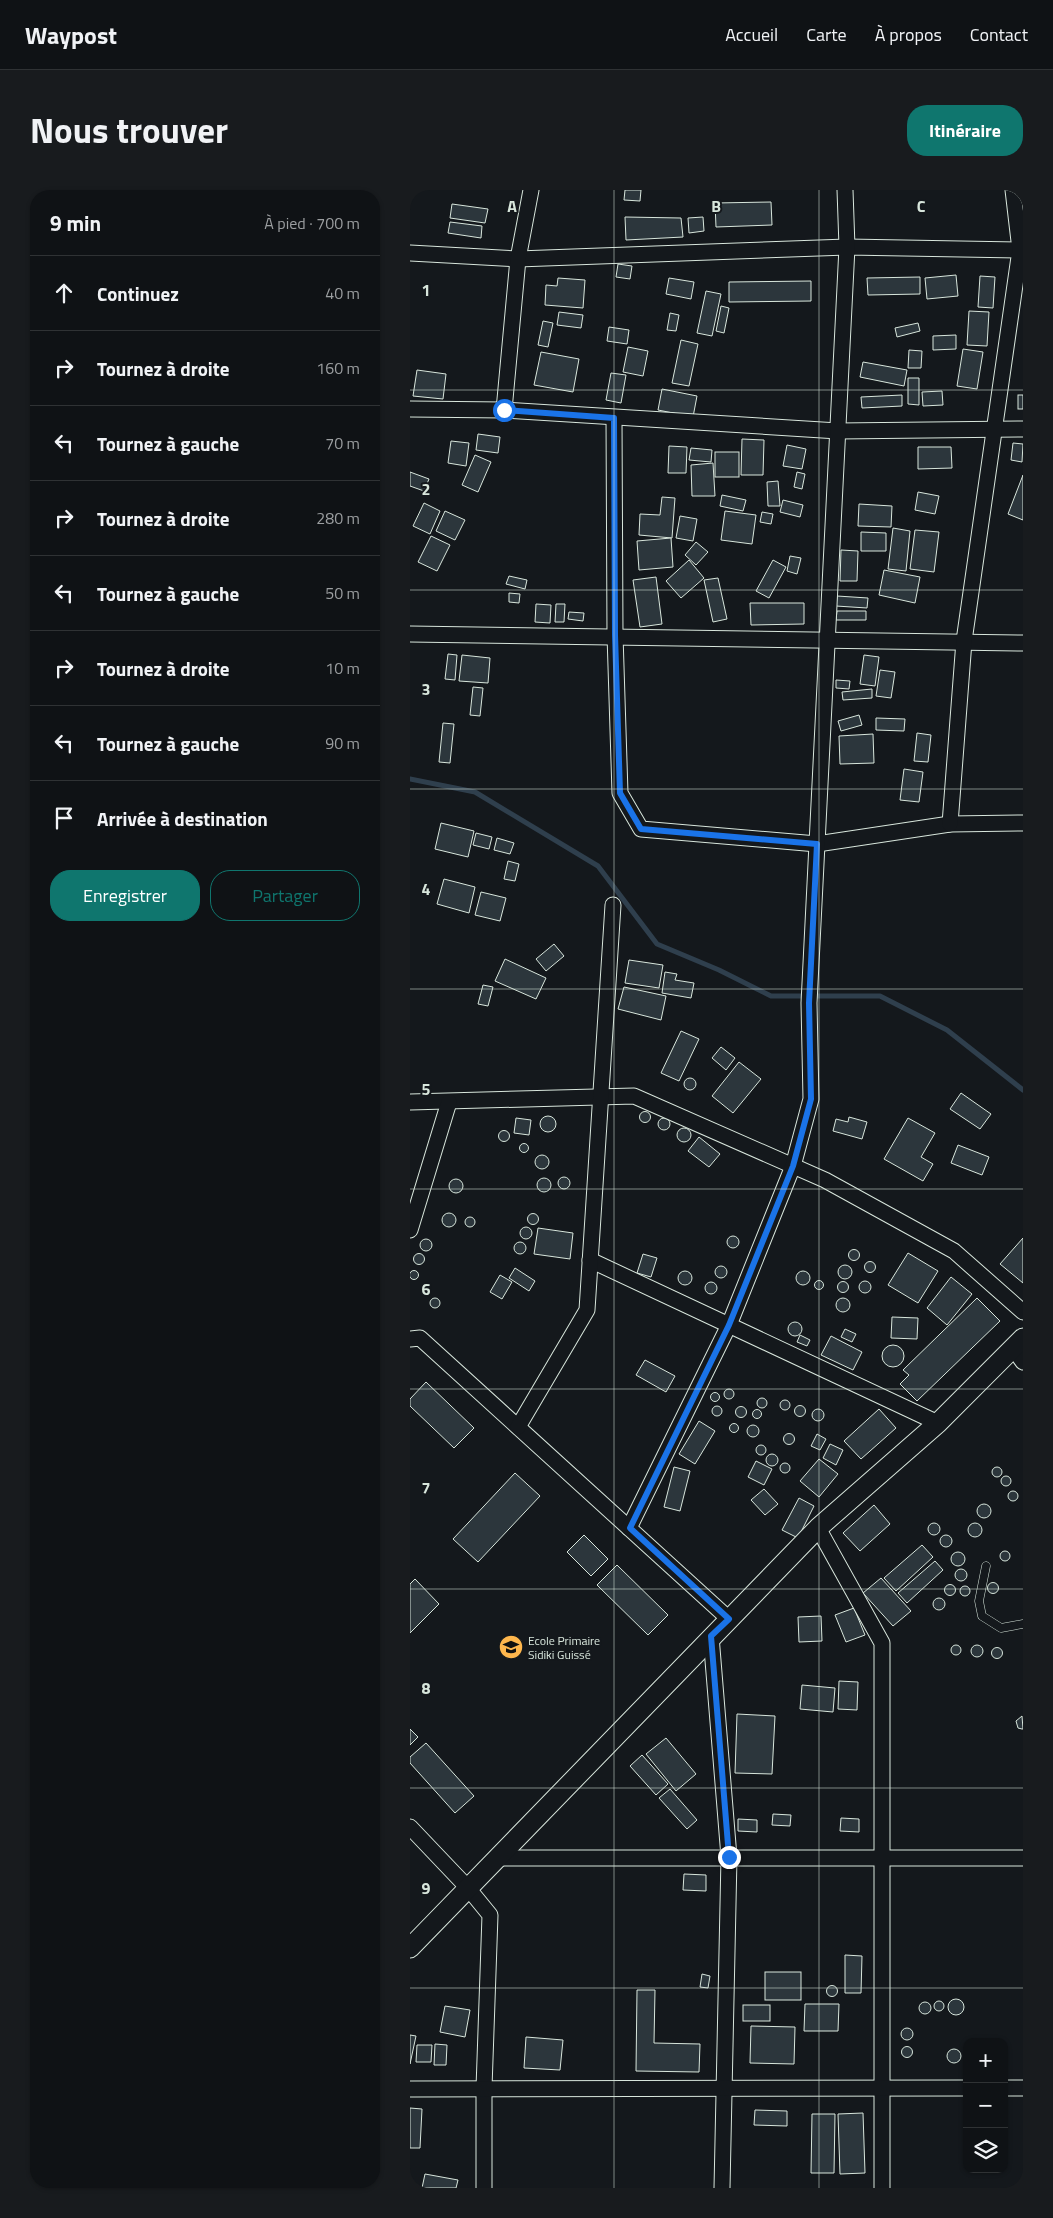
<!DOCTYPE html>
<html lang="fr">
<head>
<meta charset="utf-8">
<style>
	body { margin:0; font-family:"Titillium Web",sans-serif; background:#181b1e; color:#f1f3f6 }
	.controls { position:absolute; right:15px; bottom:15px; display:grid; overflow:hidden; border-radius:10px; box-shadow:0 1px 4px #0004 }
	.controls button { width:45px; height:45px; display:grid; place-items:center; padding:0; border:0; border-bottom:1px solid #2f3234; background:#0f1215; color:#f1f3f6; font:25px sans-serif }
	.stop { position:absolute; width:15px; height:15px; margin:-11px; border:4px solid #1a73e8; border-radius:50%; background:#fff }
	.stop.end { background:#1a73e8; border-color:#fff; box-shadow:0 1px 5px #0008 }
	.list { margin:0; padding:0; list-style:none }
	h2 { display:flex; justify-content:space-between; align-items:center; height:65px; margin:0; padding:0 20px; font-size:21px }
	h2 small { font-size:16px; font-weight:400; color:#9b9ea0 }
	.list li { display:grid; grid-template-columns:32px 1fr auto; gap:15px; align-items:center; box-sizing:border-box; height:75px; padding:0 20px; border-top:1px solid #2f3234 }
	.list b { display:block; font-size:19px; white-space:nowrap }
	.list em { font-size:16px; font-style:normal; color:#9b9ea0 }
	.actions { display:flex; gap:10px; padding:15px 20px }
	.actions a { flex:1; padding:11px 0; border:1px solid #0f766e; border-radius:20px; text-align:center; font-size:18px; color:#0f766e }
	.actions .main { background:#0f766e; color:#fff }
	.icon { flex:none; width:28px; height:28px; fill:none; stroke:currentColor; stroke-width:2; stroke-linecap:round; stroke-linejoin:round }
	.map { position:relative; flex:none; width:613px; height:1998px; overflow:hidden; border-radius:20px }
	header { display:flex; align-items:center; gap:30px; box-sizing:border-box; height:70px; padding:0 25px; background:#0f1215; border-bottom:1px solid #2f3234 }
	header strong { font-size:24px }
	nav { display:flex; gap:28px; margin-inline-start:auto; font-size:18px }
	.intro { display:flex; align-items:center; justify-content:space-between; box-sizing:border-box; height:120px; padding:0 30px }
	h1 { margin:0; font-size:35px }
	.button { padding:12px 22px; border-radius:20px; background:#0f766e; color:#fff; font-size:18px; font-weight:700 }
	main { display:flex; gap:30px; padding:0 30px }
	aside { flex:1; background:#0f1215; border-radius:20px; box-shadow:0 1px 4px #0004 }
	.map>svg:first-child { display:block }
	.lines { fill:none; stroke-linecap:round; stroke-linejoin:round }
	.stream { stroke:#2f3f4d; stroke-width:5 }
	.building { fill:#2c363c; stroke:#d8e6dc }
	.service-casing { stroke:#d8e6dc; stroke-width:9 }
	.minor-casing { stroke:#d8e6dc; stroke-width:17 }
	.tertiary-casing { stroke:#d8e6dc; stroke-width:21 }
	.service { stroke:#14181c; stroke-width:8 }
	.minor { stroke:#14181c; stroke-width:15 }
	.tertiary { stroke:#14181c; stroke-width:19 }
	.route { stroke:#1a73e8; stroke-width:6 }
	.grid { fill:none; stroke:#d8e6dc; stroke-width:1; stroke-opacity:0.55 }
	.labels { text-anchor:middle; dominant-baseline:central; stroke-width:4; stroke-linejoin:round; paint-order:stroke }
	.poi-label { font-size:12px; fill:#d8e6dc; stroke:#14181c; text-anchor:start }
	.grid-label { font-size:16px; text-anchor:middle; font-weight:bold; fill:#d8e6dc; stroke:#14181c; stroke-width:4; stroke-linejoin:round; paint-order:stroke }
</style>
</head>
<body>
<header>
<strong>Waypost</strong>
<nav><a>Accueil</a><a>Carte</a><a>À propos</a><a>Contact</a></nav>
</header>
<div class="intro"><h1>Nous trouver</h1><a class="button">Itinéraire</a></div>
<main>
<aside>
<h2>9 min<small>À pied · 700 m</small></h2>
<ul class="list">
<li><svg class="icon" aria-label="ahead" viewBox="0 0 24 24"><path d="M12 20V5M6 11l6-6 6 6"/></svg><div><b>Continuez</b></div><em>40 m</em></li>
<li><svg class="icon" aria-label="right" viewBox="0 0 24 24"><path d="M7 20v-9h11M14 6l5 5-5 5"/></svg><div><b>Tournez à droite</b></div><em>160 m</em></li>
<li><svg class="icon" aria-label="left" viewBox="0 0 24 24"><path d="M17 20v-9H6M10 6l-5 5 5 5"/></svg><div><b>Tournez à gauche</b></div><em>70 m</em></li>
<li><svg class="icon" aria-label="right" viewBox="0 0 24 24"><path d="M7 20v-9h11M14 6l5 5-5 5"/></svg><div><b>Tournez à droite</b></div><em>280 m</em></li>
<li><svg class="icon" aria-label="left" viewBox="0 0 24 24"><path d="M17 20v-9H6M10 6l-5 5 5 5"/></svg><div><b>Tournez à gauche</b></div><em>50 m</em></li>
<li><svg class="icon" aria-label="right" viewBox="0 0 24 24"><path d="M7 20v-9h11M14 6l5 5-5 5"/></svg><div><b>Tournez à droite</b></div><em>10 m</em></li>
<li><svg class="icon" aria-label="left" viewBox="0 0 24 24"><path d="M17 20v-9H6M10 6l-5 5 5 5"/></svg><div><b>Tournez à gauche</b></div><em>90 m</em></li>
<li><svg class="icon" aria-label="arrive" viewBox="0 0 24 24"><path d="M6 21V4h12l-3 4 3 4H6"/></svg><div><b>Arrivée à destination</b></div></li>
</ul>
<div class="actions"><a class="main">Enregistrer</a><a>Partager</a></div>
</aside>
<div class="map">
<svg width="613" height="1998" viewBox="0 0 613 1998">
	<rect width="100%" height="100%" fill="#14181c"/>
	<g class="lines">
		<polyline class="stream" points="0,589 65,602 188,676 247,754 309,780 361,806 470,806 537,840 613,900"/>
	</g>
	<g class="building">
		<polygon points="215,0 231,0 230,11 214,10"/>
		<polygon points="361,12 362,35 306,37 305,13"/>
		<polygon points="42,14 78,19 75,33 40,28"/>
		<polygon points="215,27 271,28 273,47 216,50"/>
		<polygon points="293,27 294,41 279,43 278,28"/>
		<polygon points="40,32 72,36 71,48 38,43"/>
		<polygon points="208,74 222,76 220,89 206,87"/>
		<polygon points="546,85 548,106 517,109 515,88"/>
		<polygon points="570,86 585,87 583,118 568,117"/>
		<polygon points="510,87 510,104 458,105 457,88"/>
		<polygon points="148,88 175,90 173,118 135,115 136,95 147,96"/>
		<polygon points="259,88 284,92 281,109 256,104"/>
		<polygon points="401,91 401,111 319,112 319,92"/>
		<polygon points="296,101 311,104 302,146 287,143"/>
		<polygon points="311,116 319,118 314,143 306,141"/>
		<polygon points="559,121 579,122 577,156 557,155"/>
		<polygon points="149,122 173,125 171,138 147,135"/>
		<polygon points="260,123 269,125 266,141 257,140"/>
		<polygon points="133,131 143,133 138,157 128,155"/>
		<polygon points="508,133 510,141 487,147 485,138"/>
		<polygon points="199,137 219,140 217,154 197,151"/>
		<polygon points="546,145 546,159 523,160 523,146"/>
		<polygon points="271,150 288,154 279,196 262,193"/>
		<polygon points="218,157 238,161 233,186 213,182"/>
		<polygon points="553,159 573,162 567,199 547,196"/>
		<polygon points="499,160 512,161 511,178 498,178"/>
		<polygon points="131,162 169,169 163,202 124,195"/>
		<polygon points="453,172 497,180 494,196 450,187"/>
		<polygon points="7,180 36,184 33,209 3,206"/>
		<polygon points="201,183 216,185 211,213 196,210"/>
		<polygon points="498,188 509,188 509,215 498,214"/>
		<polygon points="252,199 287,206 283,227 248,220"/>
		<polygon points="532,201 533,215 513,216 512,202"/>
		<polygon points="492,205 492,216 452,218 451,207"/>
		<rect x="608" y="205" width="5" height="14"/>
		<polygon points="68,244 90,247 88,263 66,260"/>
		<polygon points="332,249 354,250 353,285 331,285"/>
		<polygon points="41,251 59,253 56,276 38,273"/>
		<polygon points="603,253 613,254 612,272 601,270"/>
		<polygon points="377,255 396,259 392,279 373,276"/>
		<polygon points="259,256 277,257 276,283 258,283"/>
		<polygon points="508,257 541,257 542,278 508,279"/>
		<polygon points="281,258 302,260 301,272 279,270"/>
		<rect x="305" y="262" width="24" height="25"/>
		<polygon points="65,265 81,272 68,302 52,295"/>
		<polygon points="303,273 305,306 282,306 281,275"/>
		<polygon points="0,282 19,289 14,301 0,296"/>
		<polygon points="387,282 395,284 392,299 384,297"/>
		<polygon points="613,285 613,330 598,324"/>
		<polygon points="368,291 370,316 358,316 357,292"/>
		<polygon points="508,302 529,306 525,324 505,320"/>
		<polygon points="312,305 336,310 333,321 310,316"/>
		<polygon points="252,307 265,308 262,348 229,345 230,324 250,325"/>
		<polygon points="373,310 393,315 390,327 370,322"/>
		<polygon points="14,313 30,321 20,344 3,336"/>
		<polygon points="449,314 482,316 481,337 448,336"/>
		<polygon points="35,321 55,330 45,350 26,341"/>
		<polygon points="315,321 346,325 342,354 311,350"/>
		<polygon points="352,322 363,324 361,334 350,332"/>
		<polygon points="270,326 287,329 283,351 266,348"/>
		<polygon points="483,338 500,341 496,381 478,379"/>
		<polygon points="505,340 529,342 524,382 500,379"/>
		<polygon points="451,342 476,343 476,361 451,361"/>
		<polygon points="21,346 40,355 27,381 8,372"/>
		<polygon points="261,348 263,377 229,380 227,351"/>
		<polygon points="286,352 298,362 286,375 275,365"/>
		<polygon points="431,360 448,361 447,391 430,391"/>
		<polygon points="380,366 391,368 387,384 377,381"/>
		<polygon points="279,370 294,388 271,408 256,391"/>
		<polygon points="363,370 376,377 359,408 346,401"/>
		<polygon points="474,380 510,387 505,413 469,405"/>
		<polygon points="99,386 117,390 115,399 96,394"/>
		<polygon points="246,387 252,434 230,437 223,390"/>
		<polygon points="308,388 317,429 303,432 294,390"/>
		<polygon points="99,403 110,404 109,413 99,412"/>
		<polygon points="427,406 458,408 457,418 426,416"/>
		<polygon points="340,413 394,413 394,434 341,435"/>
		<polygon points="126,414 141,415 140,433 125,432"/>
		<polygon points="146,414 155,414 154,432 145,432"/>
		<polygon points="427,421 456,421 456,430 426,430"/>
		<polygon points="159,422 174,423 173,431 158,429"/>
		<polygon points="38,464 47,465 45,490 35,489"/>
		<polygon points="52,465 80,468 78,493 49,491"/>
		<polygon points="454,465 469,467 465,496 450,494"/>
		<polygon points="470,480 485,482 481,508 466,506"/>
		<polygon points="426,490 440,491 439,499 426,498"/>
		<polygon points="63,497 73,498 70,526 60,525"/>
		<polygon points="462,499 462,508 433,510 432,502"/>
		<polygon points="449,525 452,535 431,541 428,531"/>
		<polygon points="466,528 495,529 494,541 466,540"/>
		<polygon points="33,533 44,534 40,573 29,572"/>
		<polygon points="507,543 521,545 518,572 504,571"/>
		<polygon points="463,544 464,573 430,574 429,546"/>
		<polygon points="494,579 513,582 509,612 490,610"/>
		<polygon points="31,633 64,641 58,667 25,659"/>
		<polygon points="66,643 82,647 79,659 63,655"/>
		<polygon points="87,648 104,653 100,664 84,660"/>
		<polygon points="98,671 109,674 105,691 94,689"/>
		<polygon points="34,689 65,697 59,723 27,714"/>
		<polygon points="71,702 96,708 90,731 65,725"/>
		<polygon points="144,754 154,766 136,781 126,769"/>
		<polygon points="95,769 136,788 126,809 85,791"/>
		<polygon points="219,770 253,775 249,798 215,793"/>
		<polygon points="255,782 267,784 265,790 284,793 281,808 252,803"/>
		<polygon points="73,795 83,797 78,816 68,814"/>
		<polygon points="214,797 256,806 251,830 208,819"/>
		<polygon points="271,841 289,849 269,891 251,883"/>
		<polygon points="311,857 325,868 316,880 302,868"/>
		<polygon points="329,872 351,889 323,923 302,906"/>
		<circle cx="280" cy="894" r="6"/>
		<polygon points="551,903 581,924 570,939 540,919"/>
		<circle cx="235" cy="927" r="5.5"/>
		<circle cx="138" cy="934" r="8"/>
		<polygon points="439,927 457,932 452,949 423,941 426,929 438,932"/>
		<circle cx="254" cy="934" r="6"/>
		<polygon points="106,928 121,930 119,945 104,943"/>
		<polygon points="498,928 525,943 511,967 523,974 513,991 474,969"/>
		<circle cx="274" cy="945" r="7"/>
		<circle cx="94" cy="946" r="5.5"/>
		<polygon points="289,947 310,964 299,977 278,961"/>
		<circle cx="114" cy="958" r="4.5"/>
		<polygon points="548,955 579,967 572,985 541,973"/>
		<circle cx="132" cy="972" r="7"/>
		<circle cx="154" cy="993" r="6"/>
		<circle cx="134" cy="995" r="7"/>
		<circle cx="46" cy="996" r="7"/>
		<circle cx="39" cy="1030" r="7"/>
		<circle cx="123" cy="1029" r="5.5"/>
		<circle cx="60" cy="1032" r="5"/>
		<circle cx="116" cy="1043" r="6"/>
		<polygon points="128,1038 163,1043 160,1069 124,1064"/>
		<circle cx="323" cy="1052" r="6"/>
		<polygon points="613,1048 613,1093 590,1074"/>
		<circle cx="16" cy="1055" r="6"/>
		<circle cx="110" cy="1058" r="6"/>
		<circle cx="444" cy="1065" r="5.5"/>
		<polygon points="498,1063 528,1081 508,1113 478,1095"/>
		<circle cx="9" cy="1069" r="5.5"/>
		<polygon points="233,1064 247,1068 241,1087 227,1083"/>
		<circle cx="460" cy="1077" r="5.5"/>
		<circle cx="435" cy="1082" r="7"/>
		<circle cx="311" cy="1082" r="6"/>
		<polygon points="105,1078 125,1091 119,1101 99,1088"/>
		<circle cx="4" cy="1085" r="4.5"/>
		<circle cx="275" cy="1088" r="7"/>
		<circle cx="393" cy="1088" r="7"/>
		<polygon points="90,1085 102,1092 92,1109 80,1102"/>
		<polygon points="541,1087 562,1104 537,1135 517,1118"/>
		<circle cx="409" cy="1095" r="4.5"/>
		<circle cx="455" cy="1097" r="6"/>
		<circle cx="433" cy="1097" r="5.5"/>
		<circle cx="301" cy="1098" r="6"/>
		<polygon points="567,1108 590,1131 507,1211 490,1194 499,1185 493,1180"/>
		<circle cx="25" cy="1113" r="5"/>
		<circle cx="433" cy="1115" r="7"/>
		<polygon points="482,1127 508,1128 507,1149 481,1148"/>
		<circle cx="385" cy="1139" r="7"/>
		<polygon points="435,1139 446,1144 442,1152 431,1147"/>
		<polygon points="390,1145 400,1150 397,1156 387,1152"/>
		<polygon points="421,1146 452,1162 443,1180 411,1165"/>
		<circle cx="483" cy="1166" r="11"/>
		<polygon points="235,1170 265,1186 256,1202 226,1185"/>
		<polygon points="16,1192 64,1238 44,1258 0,1216 0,1209"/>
		<circle cx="319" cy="1204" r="5"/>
		<circle cx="305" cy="1207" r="4.5"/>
		<circle cx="352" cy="1213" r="5"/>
		<circle cx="375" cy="1215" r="5"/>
		<circle cx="390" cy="1221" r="5.5"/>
		<circle cx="307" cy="1221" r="5"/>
		<circle cx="331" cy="1222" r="5.5"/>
		<circle cx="408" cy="1225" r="6"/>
		<polygon points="469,1219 486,1238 451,1269 434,1251"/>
		<circle cx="347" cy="1224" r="4.5"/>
		<polygon points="289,1231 305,1241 285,1274 269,1264"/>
		<circle cx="324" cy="1238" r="4.5"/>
		<circle cx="343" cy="1241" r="6"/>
		<circle cx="379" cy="1249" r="5.5"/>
		<polygon points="407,1244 416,1249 410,1260 401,1256"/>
		<polygon points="420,1254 433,1260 426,1275 413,1268"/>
		<circle cx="351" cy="1260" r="5"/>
		<circle cx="362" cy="1270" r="6"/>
		<polygon points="409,1269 428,1284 409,1307 390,1291"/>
		<polygon points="346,1271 362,1279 354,1295 338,1287"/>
		<circle cx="375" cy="1278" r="5"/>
		<polygon points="264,1277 280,1281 270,1321 254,1317"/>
		<circle cx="587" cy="1282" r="5"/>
		<polygon points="105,1283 130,1306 68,1372 43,1349"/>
		<circle cx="596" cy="1291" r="5"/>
		<polygon points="354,1299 368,1314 355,1325 341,1310"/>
		<circle cx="603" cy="1306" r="5"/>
		<polygon points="389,1308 404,1316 388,1348 372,1340"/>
		<circle cx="574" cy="1321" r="7"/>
		<polygon points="464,1315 480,1334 450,1361 433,1343"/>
		<circle cx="524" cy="1339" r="6"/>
		<circle cx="565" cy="1340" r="7"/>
		<circle cx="536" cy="1351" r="6"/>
		<polygon points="174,1345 198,1369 181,1386 157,1362"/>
		<polygon points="512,1355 523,1367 486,1401 474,1388"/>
		<circle cx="595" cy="1366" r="5"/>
		<circle cx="548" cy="1369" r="7"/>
		<polygon points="525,1371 533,1380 497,1413 488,1403"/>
		<polygon points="207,1375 258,1425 238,1445 187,1395"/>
		<circle cx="551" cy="1385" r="6"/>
		<polygon points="471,1388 501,1421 483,1436 453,1403"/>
		<polygon points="5,1389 29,1414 0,1443 0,1394"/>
		<circle cx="583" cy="1398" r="5.5"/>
		<circle cx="540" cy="1400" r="5.5"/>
		<circle cx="555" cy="1401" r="5"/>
		<circle cx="529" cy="1414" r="6"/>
		<polygon points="444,1418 455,1445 436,1452 425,1425"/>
		<polygon points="411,1426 412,1451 389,1452 388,1427"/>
		<circle cx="567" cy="1461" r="6"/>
		<circle cx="546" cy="1460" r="5"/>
		<circle cx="587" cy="1463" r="5.5"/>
		<polygon points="429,1491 448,1492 447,1520 428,1519"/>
		<polygon points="392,1495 425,1498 423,1522 390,1519"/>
		<polygon points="327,1524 365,1526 362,1584 325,1583"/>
		<polygon points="612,1526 613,1539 612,1539 608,1538 606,1531"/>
		<polygon points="0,1539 8,1547 0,1555"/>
		<polygon points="256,1548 286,1584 266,1601 236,1564"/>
		<polygon points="16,1553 64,1606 45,1623 0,1573 0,1567"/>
		<polygon points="232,1565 258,1594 246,1605 220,1576"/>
		<polygon points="260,1599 287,1630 277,1639 249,1608"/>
		<polygon points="363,1624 381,1625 380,1636 362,1635"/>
		<polygon points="431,1628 449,1629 449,1642 430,1641"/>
		<polygon points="328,1629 347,1630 347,1642 328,1641"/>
		<polygon points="274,1684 296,1685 296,1701 273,1700"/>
		<polygon points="435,1765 452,1766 451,1803 435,1803"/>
		<rect x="355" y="1782" width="36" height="28"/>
		<polygon points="292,1784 300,1786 298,1798 290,1797"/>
		<circle cx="422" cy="1801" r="5.5"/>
		<polygon points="227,1800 245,1800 244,1853 290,1854 289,1882 226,1881"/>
		<circle cx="546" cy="1817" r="8"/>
		<circle cx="529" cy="1816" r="5"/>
		<circle cx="515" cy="1818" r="6"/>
		<polygon points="395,1814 429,1814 428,1841 394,1841"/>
		<rect x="333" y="1815" width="27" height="16"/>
		<polygon points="35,1816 60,1820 55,1847 30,1842"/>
		<polygon points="341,1836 385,1837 384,1874 340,1873"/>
		<circle cx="497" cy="1844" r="6"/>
		<polygon points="0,1845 6,1846 0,1874"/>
		<polygon points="116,1847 153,1850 150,1880 114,1878"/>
		<polygon points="25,1854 37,1855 36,1875 24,1875"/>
		<polygon points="7,1855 22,1855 21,1872 6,1872"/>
		<circle cx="497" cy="1862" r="5.5"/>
		<circle cx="544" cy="1866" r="7"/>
		<polygon points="0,1918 12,1919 10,1958 0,1958"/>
		<polygon points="345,1920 377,1921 377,1936 344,1935"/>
		<polygon points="453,1923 455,1983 430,1984 428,1924"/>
		<polygon points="402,1924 425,1924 424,1983 401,1983"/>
		<polygon points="15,1984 48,1990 46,1998 12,1998"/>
	</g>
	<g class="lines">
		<g class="service-casing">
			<polyline id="service" points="576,1376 569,1411 572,1426 591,1438 613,1434"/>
		</g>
		<g class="minor-casing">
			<g id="minor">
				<polyline points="0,63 108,69 437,57 613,60"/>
				<polyline points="0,219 94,220 428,241 613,239"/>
				<polyline points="94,220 108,69 121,0"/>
				<polyline points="204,228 205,445 210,603 231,639 407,654 540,634 613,633"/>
				<polyline points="0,444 613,453"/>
				<polyline points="540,634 554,451 610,60 603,0"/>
				<polyline points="0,912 224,906 415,990 544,1061 613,1122"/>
				<polyline points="0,1040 39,912"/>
				<polyline points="180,1070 528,1233"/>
				<polyline points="0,1149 10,1148 319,1429"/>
				<polyline points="603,1158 613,1172"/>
				<polyline points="108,1237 177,1120 203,715"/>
				<polyline points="219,1338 319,1135 383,976 401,909 399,813 437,57 435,0"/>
				<polyline points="408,1338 472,1453 472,1998"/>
				<polyline points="301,1446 319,1667 312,1998"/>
				<polyline points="0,1637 58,1698 80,1725 74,1898 74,1998"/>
				<polyline points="87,1668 613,1668"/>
				<polyline points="594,1898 613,1898"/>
				<polyline points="0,1899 557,1898"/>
			</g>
		</g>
		<g class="tertiary-casing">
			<polyline id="tertiary" points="0,1758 408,1338 528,1233 613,1148"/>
		</g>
		<use href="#service" class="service"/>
		<use href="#minor" class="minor"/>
		<use href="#tertiary" class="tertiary"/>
	</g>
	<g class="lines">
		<polyline class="route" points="94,220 204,228 205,445 210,603 231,639 407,654 399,813 401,909 383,976 319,1135 220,1338 319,1429 301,1446 319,1667"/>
	</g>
	<path class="grid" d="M204 0V1998M409 0V1998M0 200H613M0 400H613M0 599H613M0 799H613M0 999H613M0 1199H613M0 1399H613M0 1598H613M0 1798H613"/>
	<defs>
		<g id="school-disc" transform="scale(1.25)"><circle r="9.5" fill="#ffb74d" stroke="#14181c"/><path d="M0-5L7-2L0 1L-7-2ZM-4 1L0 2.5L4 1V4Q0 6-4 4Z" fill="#111"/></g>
	</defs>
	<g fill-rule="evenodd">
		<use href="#school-disc" x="101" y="1457"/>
	</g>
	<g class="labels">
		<g class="poi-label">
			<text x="118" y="1450">Ecole Primaire<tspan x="118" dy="14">Sidiki Guissé</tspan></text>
		</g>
	</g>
	<g class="grid-label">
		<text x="102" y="22">A</text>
		<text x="306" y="22">B</text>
		<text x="511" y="22">C</text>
		<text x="16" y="106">1</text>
		<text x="16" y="305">2</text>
		<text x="16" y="505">3</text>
		<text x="16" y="705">4</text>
		<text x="16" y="905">5</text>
		<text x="16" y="1105">6</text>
		<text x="16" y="1304">7</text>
		<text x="16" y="1504">8</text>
		<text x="16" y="1704">9</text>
	</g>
</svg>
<div class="controls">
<button>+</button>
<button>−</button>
<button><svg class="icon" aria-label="layers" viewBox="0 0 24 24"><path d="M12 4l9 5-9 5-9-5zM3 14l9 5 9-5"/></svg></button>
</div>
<div class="stop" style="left:94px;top:220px"></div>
<div class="stop end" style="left:319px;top:1667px"></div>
</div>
</main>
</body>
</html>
